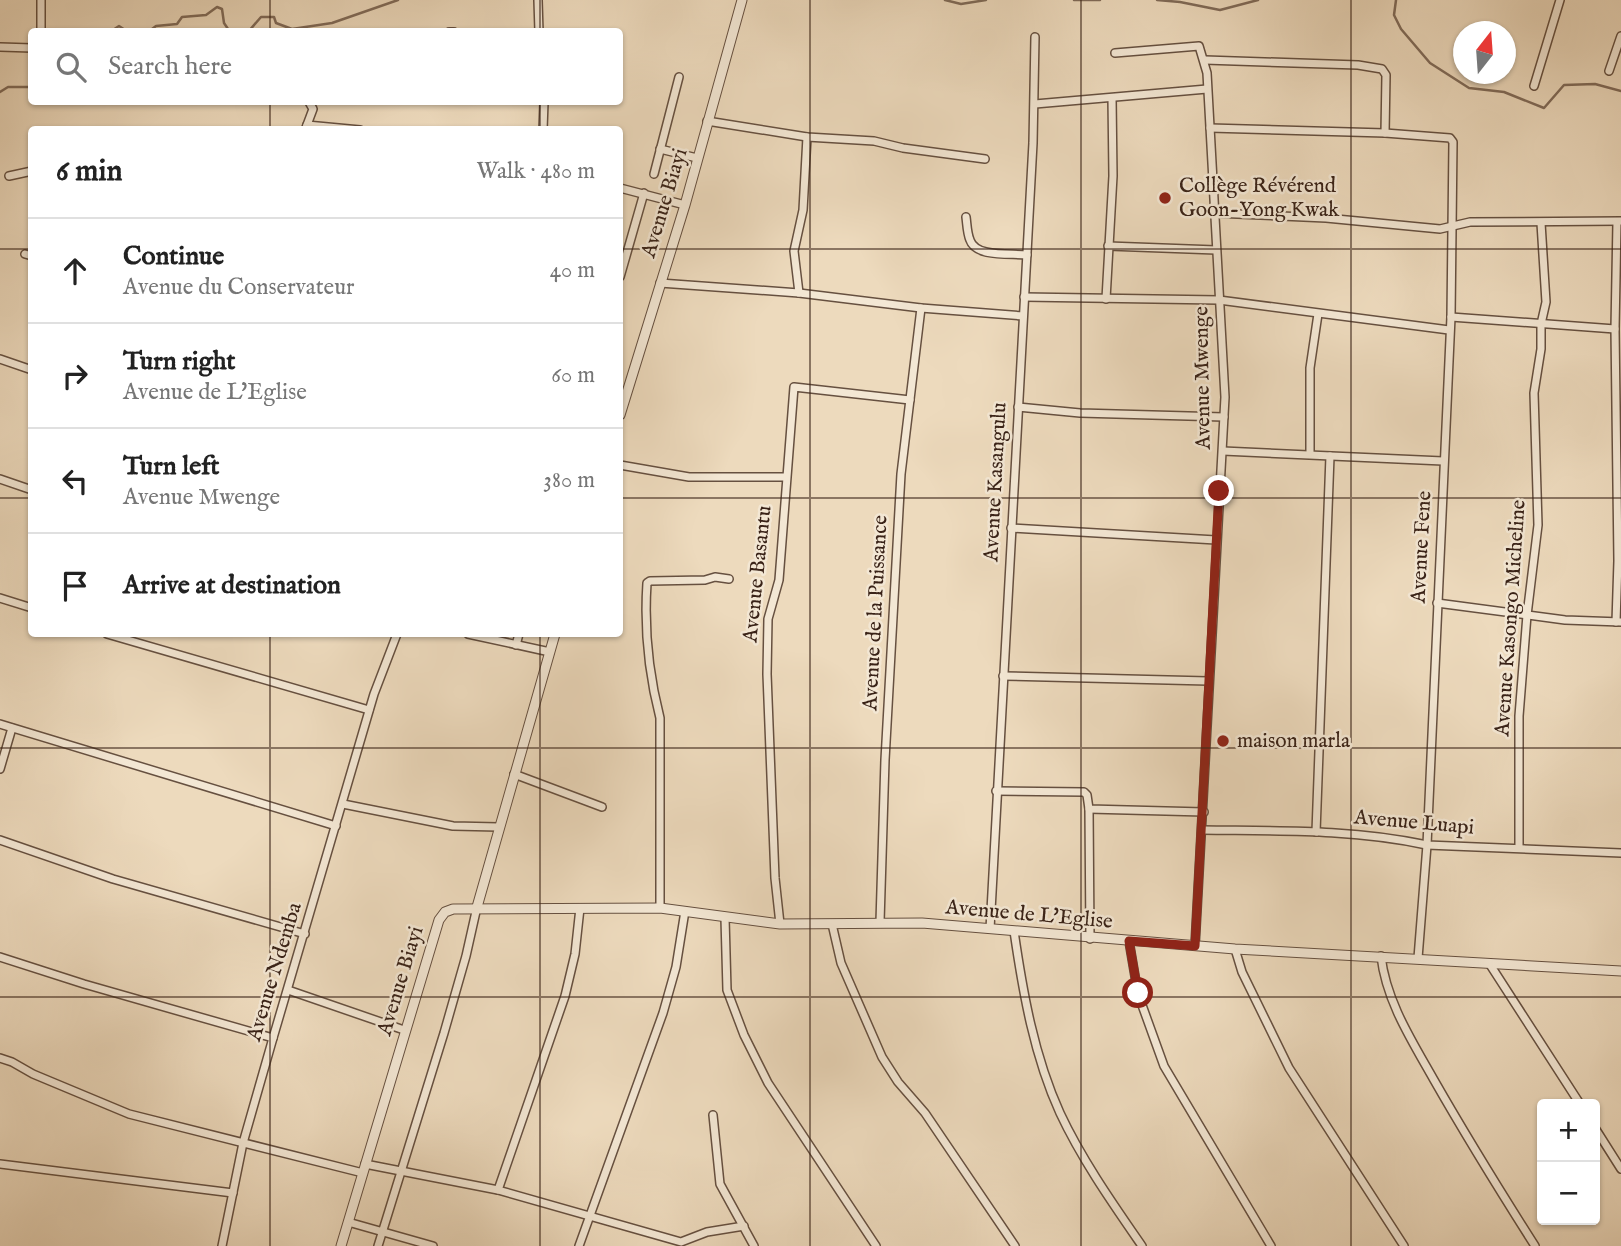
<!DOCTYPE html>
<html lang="en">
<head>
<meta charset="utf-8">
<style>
	body { margin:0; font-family:"IM FELL English",serif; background:#f2f2f2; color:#222 }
	.controls { position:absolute; right:21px; bottom:21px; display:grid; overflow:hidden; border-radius:7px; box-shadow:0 2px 5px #0004 }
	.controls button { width:63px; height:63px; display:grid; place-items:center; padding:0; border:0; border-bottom:2px solid #e0e0e0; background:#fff; color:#222; font:35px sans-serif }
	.compass { position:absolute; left:1453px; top:21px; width:63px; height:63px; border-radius:50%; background:#fff; box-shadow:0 2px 5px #0004; rotate:17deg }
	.stop { position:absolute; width:21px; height:21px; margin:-16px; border:5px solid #8f2418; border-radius:50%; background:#fff }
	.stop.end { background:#8f2418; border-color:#fff; box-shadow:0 2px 7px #0008 }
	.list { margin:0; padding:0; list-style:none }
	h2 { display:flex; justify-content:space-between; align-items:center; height:91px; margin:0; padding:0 28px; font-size:30px }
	h2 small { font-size:23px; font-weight:400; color:#767676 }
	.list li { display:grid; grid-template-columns:46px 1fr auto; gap:21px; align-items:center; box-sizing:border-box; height:105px; padding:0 28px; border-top:2px solid #e0e0e0 }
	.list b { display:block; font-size:26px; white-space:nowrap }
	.list p { margin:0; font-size:23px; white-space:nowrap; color:#767676 }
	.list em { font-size:23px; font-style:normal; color:#767676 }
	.icon { flex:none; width:38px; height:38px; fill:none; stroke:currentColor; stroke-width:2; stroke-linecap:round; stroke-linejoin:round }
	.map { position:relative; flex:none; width:1621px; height:1246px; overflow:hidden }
	.search { position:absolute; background:#fff; box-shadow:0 2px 5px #0004; left:28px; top:28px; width:595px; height:77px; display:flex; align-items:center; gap:18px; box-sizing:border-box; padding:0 24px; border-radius:7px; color:#767676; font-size:26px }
	.panel { position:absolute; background:#fff; box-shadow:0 2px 5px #0004; left:28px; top:126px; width:595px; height:511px; border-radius:7px }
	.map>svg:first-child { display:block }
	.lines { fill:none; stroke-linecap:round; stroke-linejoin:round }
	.stream { stroke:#806b59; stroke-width:2.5 }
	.minor-casing { stroke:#665040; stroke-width:10 }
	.tertiary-casing { stroke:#665040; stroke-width:11 }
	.minor { stroke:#f3e7d4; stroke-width:7 }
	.tertiary { stroke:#f3e7d4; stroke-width:9 }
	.route { stroke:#8f2418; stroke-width:9 }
	.grid { fill:none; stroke:#392217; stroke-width:2; stroke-opacity:0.55 }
	.poi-dot { fill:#8f2418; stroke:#f3e7d4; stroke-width:2.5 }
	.labels { text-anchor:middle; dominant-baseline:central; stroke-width:5; stroke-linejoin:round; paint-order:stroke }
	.poi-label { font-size:21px; fill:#392217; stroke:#f3e7d4; text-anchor:start }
	.street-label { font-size:21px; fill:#392217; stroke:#f3e7d4 }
</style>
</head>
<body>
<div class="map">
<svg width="1621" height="1246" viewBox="0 0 1621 1246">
	<rect width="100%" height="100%" fill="#eddabd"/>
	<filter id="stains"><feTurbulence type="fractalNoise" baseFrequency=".00286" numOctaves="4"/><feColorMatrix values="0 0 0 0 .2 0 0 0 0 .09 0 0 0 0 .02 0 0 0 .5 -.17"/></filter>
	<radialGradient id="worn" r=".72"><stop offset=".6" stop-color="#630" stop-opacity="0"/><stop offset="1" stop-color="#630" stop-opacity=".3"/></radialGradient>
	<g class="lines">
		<g class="stream">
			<polyline points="945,0 961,4 986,0"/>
			<polyline points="1074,0 1100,0"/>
			<polyline points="1157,0 1180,2 1220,10 1258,0"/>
			<polyline points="1396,0 1394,15 1401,29 1430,63 1469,88 1504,92 1544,108 1564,85 1595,84 1621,91"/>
			<polyline points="110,32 119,26 128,32"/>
			<polyline points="148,32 156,26 177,24 182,17 206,15 217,7 222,9 224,23 230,32"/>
			<polyline points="248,32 261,17 274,17 276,23 292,29 332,23 398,0"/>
			<polyline points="0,92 8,87 32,87"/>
		</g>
		<g class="minor-casing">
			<g id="minor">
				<polyline points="538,0 539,32"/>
				<polyline points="41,32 41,0"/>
				<polyline points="449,32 454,32"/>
				<polyline points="0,47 32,48"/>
				<polyline points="1115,53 1199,46 1207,73 1225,397 1195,946"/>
				<polyline points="1205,60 1358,65 1382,69 1386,75 1385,133"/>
				<polyline points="1609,71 1621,36"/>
				<polyline points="1534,86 1560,0"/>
				<polyline points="1035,104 1207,89"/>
				<polyline points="707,121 807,137 874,141 903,148 985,159"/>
				<polyline points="307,125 313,109 309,102"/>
				<polyline points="1210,128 1385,133 1450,138 1453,142 1451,317 1427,845 1418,958"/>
				<polyline points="305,130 307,125 360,130"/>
				<polyline points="543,130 544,102"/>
				<polyline points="660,149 697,158"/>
				<polyline points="654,174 679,77"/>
				<polyline points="9,176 32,171"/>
				<polyline points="620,188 685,205"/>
				<polyline points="1214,213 1326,218 1440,229 1470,222 1621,221"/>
				<path d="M966 217C967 224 967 233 970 240 976 258 1011 253 1027 255"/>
				<polyline points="1108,246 1216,250"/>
				<polyline points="25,254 32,256"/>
				<polyline points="620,277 644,193"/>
				<polyline points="660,283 799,293 921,308 1023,316"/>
				<polyline points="799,293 794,251 803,210 807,137"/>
				<polyline points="1024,297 1219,300 1449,330"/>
				<polyline points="1106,299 1113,176 1112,98"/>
				<polyline points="1451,317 1615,329"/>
				<polyline points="0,359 32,370"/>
				<polyline points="1018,407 1080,413 1224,417"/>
				<polyline points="1223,451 1443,461"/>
				<polyline points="1310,454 1310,368 1318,314"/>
				<polyline points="620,465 689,477 785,477"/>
				<polyline points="0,479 32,490"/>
				<polyline points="1011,528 1216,540"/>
				<polyline points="0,598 32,608"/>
				<polyline points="1437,603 1565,620 1621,622"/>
				<polyline points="1616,622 1618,561 1615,329 1617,222"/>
				<polyline points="107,634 369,710"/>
				<polyline points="468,634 550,652"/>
				<polyline points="516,645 519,634"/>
				<polyline points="1003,676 1208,681"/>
				<polyline points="0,724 336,826"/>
				<polyline points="0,769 12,728"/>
				<polyline points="514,774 602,807"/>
				<polyline points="996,791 1084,792 1087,795 1089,809 1204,812"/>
				<polyline points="343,804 453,826 498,827"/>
				<polyline points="1089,809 1090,939"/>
				<path d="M1203 830C1278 831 1354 829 1427 845L1621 853"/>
				<polyline points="1316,832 1330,456"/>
				<polyline points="0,840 113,879 305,934"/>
				<polyline points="1519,848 1519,716 1527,615 1538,525 1534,393 1541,349 1541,324 1546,302 1541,223"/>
				<path d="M660 908V718C649 675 644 628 647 583L650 581 705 580 715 577 729 579"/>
				<polyline points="725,918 727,990 744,1035 768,1083 876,1246"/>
				<polyline points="880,922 885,760 901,474 921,308"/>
				<polyline points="780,924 775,878 767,674 768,619 779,580 794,387 910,400"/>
				<polyline points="832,924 841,963 882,1057 898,1082 925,1113 1015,1246"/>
				<polyline points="990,929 1033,143 1035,37"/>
				<path d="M1014 931C1023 993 1034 1056 1060 1113 1082 1160 1113 1204 1142 1246"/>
				<polyline points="1129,941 1138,994 1164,1066 1271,1246"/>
				<polyline points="1235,949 1242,972 1289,1068 1404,1246"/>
				<path d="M1381 956C1386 1001 1412 1041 1434 1080 1466 1136 1500 1191 1535 1246"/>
				<polyline points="0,957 84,984 273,1038"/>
				<polyline points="1489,963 1580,1104"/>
				<polyline points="288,990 404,1030"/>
				<polyline points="0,1058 12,1062 33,1074 129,1114 363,1173"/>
				<polyline points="713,1115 720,1184 754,1246"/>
				<polyline points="1595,1128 1621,1169"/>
				<polyline points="0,1164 233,1193"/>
				<polyline points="365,1164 498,1190 681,1242 707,1232 744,1226"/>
				<polyline points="498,1190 565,996 575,954 580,908"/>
				<polyline points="348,1222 433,1246"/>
				<polyline points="222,1246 243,1143 273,1038 374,694 397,634"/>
				<polyline points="378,1246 444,1033 466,956 477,907"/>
				<polyline points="579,1246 663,1013 676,967 685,911"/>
			</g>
		</g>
		<g class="tertiary-casing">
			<g id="tertiary">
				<polyline points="620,415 685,205 742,0"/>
				<polyline points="477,907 555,634"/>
				<polyline points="341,1246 439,920 445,912 453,909 660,908 780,924 922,923 1235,949 1621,971"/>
			</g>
		</g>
		<use href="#minor" class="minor"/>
		<use href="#tertiary" class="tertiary"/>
	</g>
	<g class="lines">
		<polyline class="route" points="1138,993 1129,941 1195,946 1219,491"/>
	</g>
	<path class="grid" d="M270 0V32M540 0V32M810 0V1246M1081 0V1246M1351 0V1246M270 102V130M540 102V130M0 249H32M620 249H1621M0 498H32M620 498H1621M270 634V1246M540 634V1246M0 748H1621M0 997H1621"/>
	<g class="poi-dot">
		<circle cx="1165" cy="198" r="7"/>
		<circle cx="1223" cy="741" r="7"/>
	</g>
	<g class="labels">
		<g class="poi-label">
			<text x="1179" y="186">Collège Révérend<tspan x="1179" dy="24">Goon-Yong Kwak</tspan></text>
			<text x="1237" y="741">maison marla</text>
		</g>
		<g class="street-label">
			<text transform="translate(665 203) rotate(-73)">Avenue Biayi</text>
			<text transform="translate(1203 378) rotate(-91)">Avenue Mwenge</text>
			<text transform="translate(996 482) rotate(-87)">Avenue Kasangulu</text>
			<text transform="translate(1422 547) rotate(-87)">Avenue Fene</text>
			<text transform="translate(758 574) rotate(-84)">Avenue Basantu</text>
			<text transform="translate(876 613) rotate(-87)">Avenue de la Puissance</text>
			<text transform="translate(1511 618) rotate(-86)">Avenue Kasongo Micheline</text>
			<text transform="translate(1414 823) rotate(5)">Avenue Luapi</text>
			<text transform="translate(1029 915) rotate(5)">Avenue de L'Eglise</text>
			<text transform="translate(275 972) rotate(-73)">Avenue Ndemba</text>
			<text transform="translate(401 981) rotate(-73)">Avenue Biayi</text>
		</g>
	</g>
	<rect width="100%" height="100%" filter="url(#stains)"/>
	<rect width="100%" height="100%" fill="url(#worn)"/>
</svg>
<div class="controls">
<button>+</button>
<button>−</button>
</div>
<svg class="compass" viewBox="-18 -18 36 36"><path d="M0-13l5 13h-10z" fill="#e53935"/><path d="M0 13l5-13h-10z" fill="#767676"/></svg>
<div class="stop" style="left:1138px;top:993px"></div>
<div class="stop end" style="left:1219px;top:491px"></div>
<div class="search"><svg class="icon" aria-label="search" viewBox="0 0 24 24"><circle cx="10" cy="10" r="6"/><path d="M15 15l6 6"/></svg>Search here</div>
<section class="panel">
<h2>6 min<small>Walk · 480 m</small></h2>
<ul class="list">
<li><svg class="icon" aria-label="ahead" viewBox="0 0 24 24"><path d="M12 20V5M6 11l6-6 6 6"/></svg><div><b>Continue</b><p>Avenue du Conservateur</p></div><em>40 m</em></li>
<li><svg class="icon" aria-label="right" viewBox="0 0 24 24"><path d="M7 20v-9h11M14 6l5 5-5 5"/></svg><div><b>Turn right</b><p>Avenue de L'Eglise</p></div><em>60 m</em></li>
<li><svg class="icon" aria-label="left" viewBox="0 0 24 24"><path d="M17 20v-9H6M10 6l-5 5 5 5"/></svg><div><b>Turn left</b><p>Avenue Mwenge</p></div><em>380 m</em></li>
<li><svg class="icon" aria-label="arrive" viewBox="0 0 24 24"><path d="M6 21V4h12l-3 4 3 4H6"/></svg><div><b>Arrive at destination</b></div></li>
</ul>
</section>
</div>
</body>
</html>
